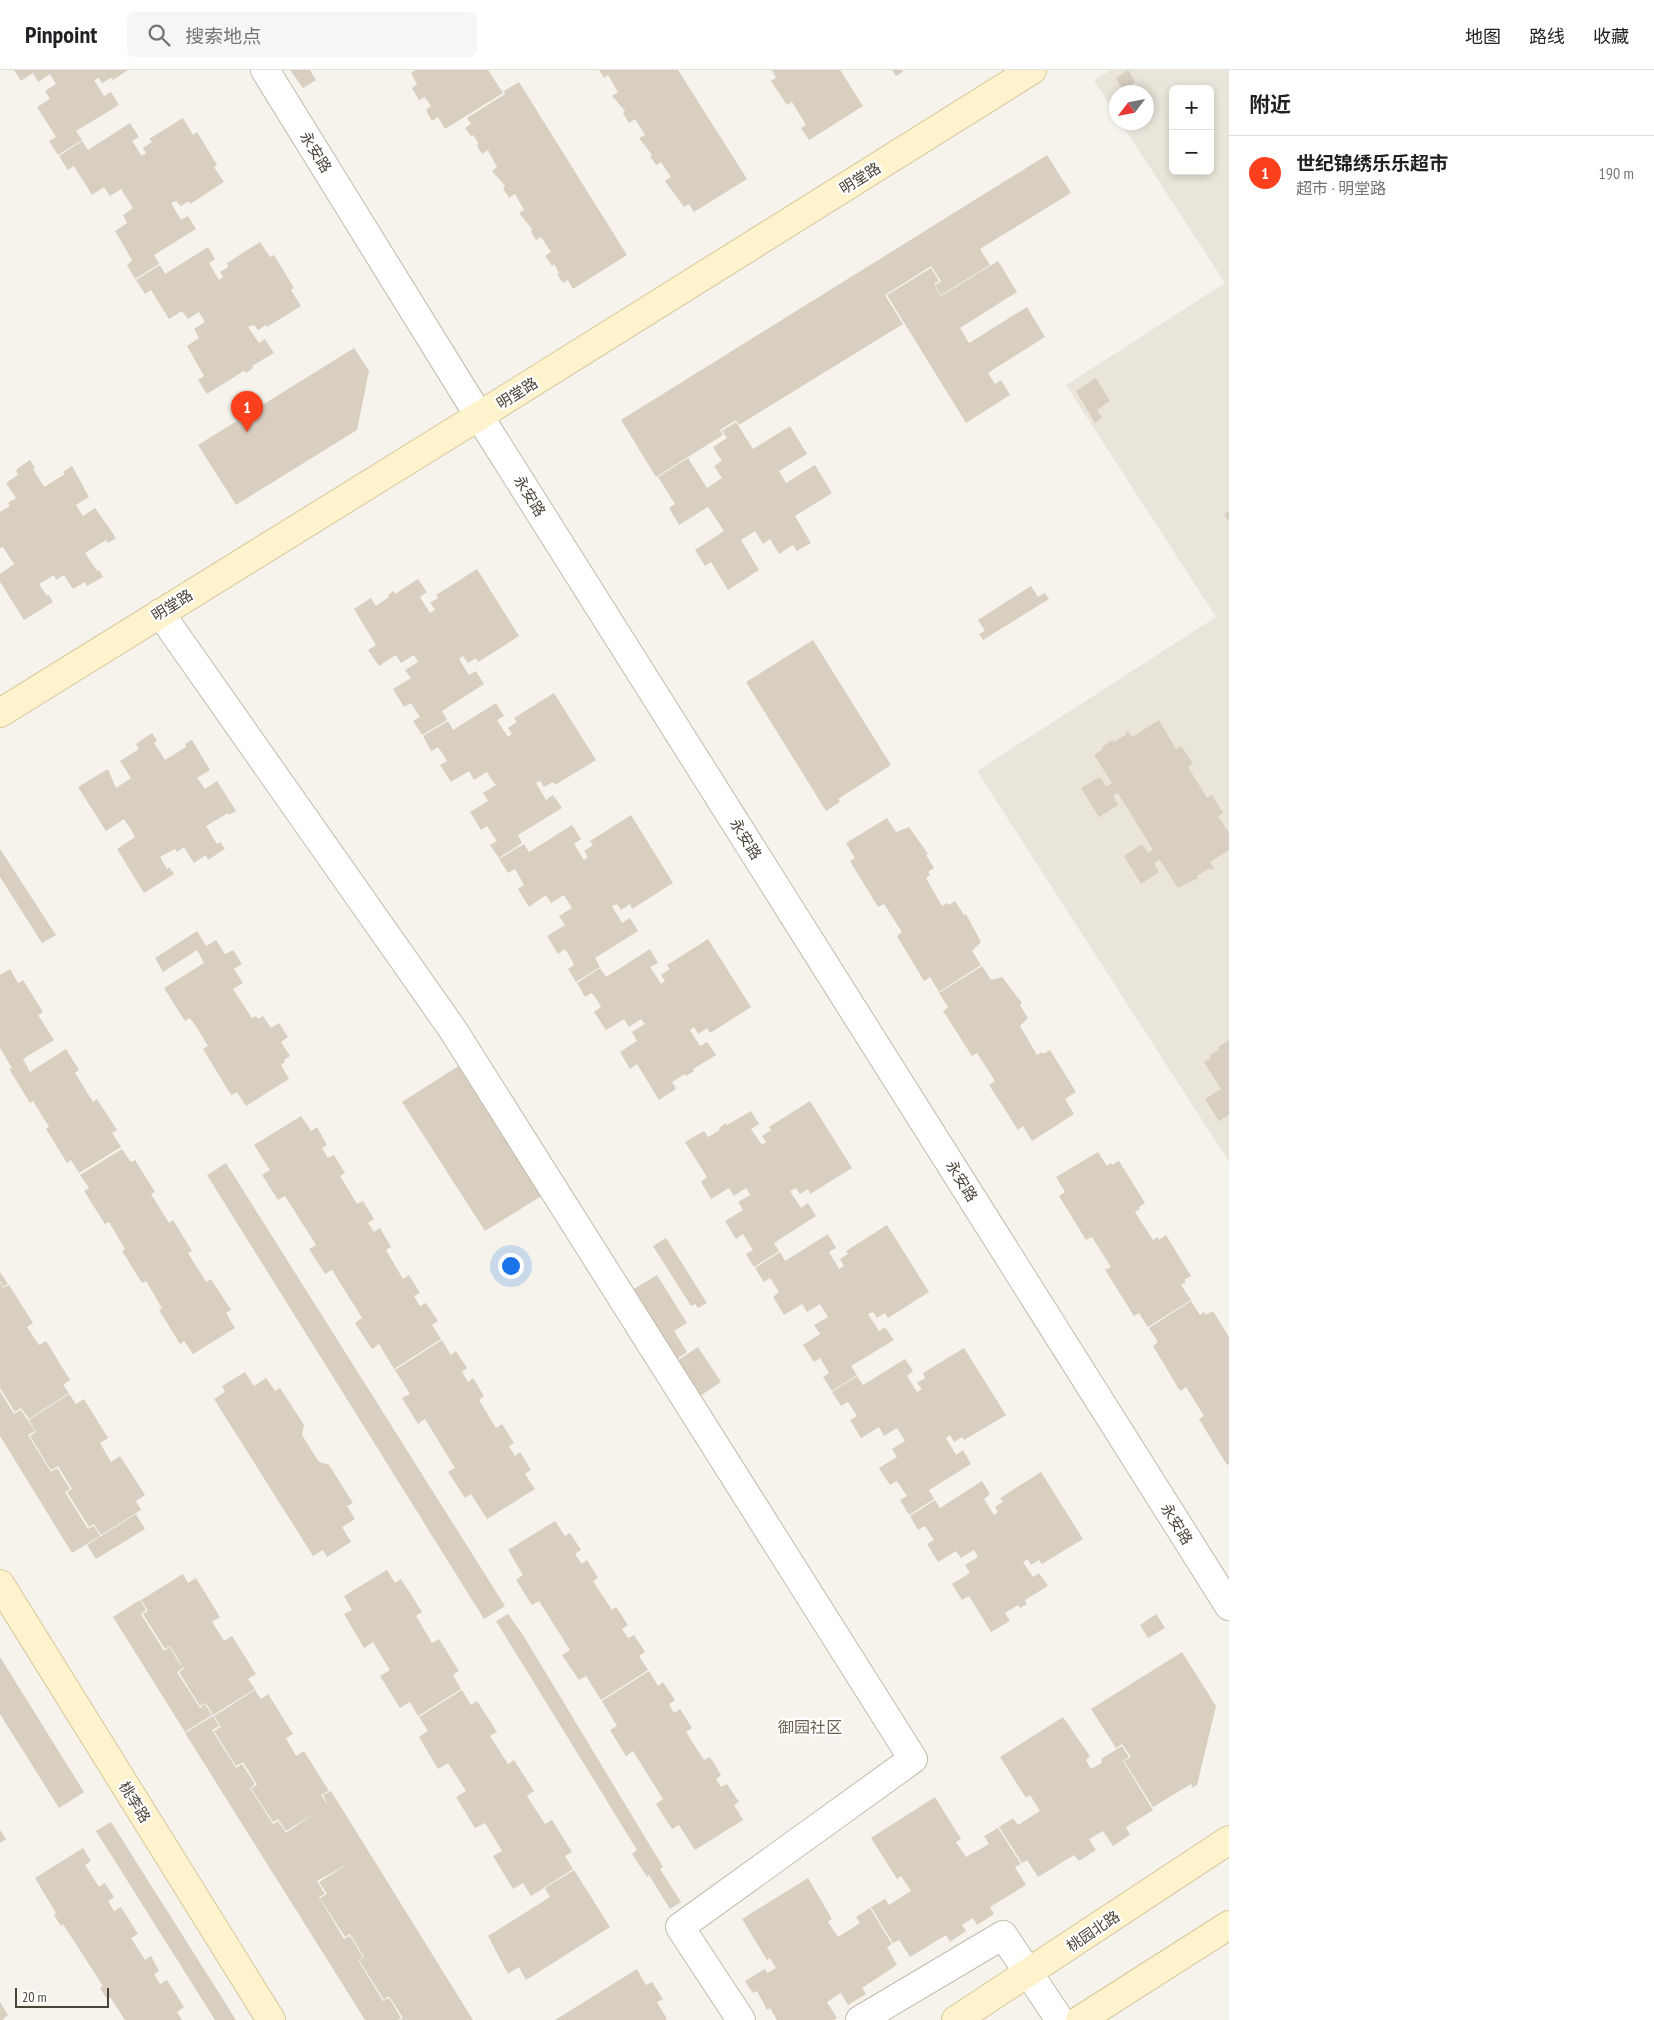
<!DOCTYPE html>
<html lang="zh">
<head>
<meta charset="utf-8">
<style>
	body { margin:0; font-family:"PT Sans Narrow","Noto Sans SC",sans-serif; background:#f6f6f6; color:#202124 }
	.controls { position:absolute; right:15px; top:15px; display:grid; overflow:hidden; border-radius:8px; box-shadow:0 2px 8px #0003 }
	.controls button { width:45px; height:45px; display:grid; place-items:center; padding:0; border:0; border-bottom:1px solid #e0e0e0; background:#fff; color:#202124; font:25px sans-serif }
	.compass { position:absolute; left:1109px; top:15px; width:45px; height:45px; border-radius:50%; background:#fff; box-shadow:0 2px 8px #0003; rotate:238deg }
	.scale { position:absolute; left:15px; bottom:12px; width:94px; box-sizing:border-box; padding-left:5px; border:2px solid #4b4439; border-top:0; font-size:14px; line-height:18px; white-space:nowrap; color:#4b4439; -webkit-text-stroke:4px #fff; paint-order:stroke }
	.you { position:absolute; left:510px; top:1195px; width:18px; height:18px; margin:-12px; border:4px solid #fff; border-radius:50%; background:#1a73e8; box-shadow:0 0 0 8px #1a73e833 }
	.badge { display:grid; place-items:center; width:32px; height:32px; border-radius:50%; background:#fc3f1d; color:#fff; font-size:16px; font-weight:700 }
	.pin { position:absolute; translate:-50% -41px; filter:drop-shadow(0 1px 2px #0008) }
	.pin::after { content:''; position:absolute; top:26px; width:18px; height:15px; background:inherit; clip-path:polygon(0 0,100% 0,50% 100%) }
	.list { margin:0; padding:0; list-style:none }
	h2 { display:flex; justify-content:space-between; align-items:center; height:65px; margin:0; padding:0 20px; font-size:21px }
	h2 small { font-size:16px; font-weight:400; color:#757577 }
	.list li { display:grid; grid-template-columns:32px 1fr auto; gap:15px; align-items:center; box-sizing:border-box; height:75px; padding:0 20px; border-top:1px solid #e0e0e0 }
	.list b { display:block; font-size:19px; white-space:nowrap }
	.list p { margin:0; font-size:16px; white-space:nowrap; color:#757577 }
	.list em { font-size:16px; font-style:normal; color:#757577 }
	.icon { flex:none; width:28px; height:28px; fill:none; stroke:currentColor; stroke-width:2; stroke-linecap:round; stroke-linejoin:round }
	.map { position:relative; flex:none; width:1229px; height:1950px; overflow:hidden }
	header { display:flex; align-items:center; gap:30px; box-sizing:border-box; height:70px; padding:0 25px; background:#fff; border-bottom:1px solid #e0e0e0 }
	header strong { font-size:24px }
	nav { display:flex; gap:28px; margin-inline-start:auto; font-size:18px }
	.search { width:350px; height:45px; background:#f6f6f6; display:flex; align-items:center; gap:12px; box-sizing:border-box; padding:0 18px; border-radius:8px; color:#757577; font-size:19px }
	main { display:flex }
	aside { flex:1; background:#fff }
	.map>svg:first-child { display:block }
	.residential { fill:#eae5da; fill-rule:evenodd }
	.building { fill:#d8cfc1 }
	.lines { fill:none; stroke-linecap:round; stroke-linejoin:round }
	.street-casing { stroke:#c2bbae; stroke-width:30 }
	.secondary-casing { stroke:#d6c79b; stroke-width:30 }
	.street { stroke:#fff; stroke-width:28 }
	.secondary { stroke:#fff3cd; stroke-width:28 }
	.labels { text-anchor:middle; dominant-baseline:central; stroke-width:4.5; stroke-linejoin:round; paint-order:stroke }
	.street-label { font-size:15px; fill:#4b4439; stroke:#fff }
	.neighbourhood-label { font-size:16px; fill:#6e6250; stroke:#fff }
</style>
</head>
<body>
<header>
<strong>Pinpoint</strong>
<div class="search"><svg class="icon" aria-label="search" viewBox="0 0 24 24"><circle cx="10" cy="10" r="6"/><path d="M15 15l6 6"/></svg>搜索地点</div>
<nav><a>地图</a><a>路线</a><a>收藏</a></nav>
</header>
<main>
<div class="map">
<svg width="1229" height="1950" viewBox="0 0 1229 1950">
	<rect width="100%" height="100%" fill="#f6f3ec"/>
	<path class="residential" d="M1111 0H1229V1092L977 701 1216 547 1066 315 1225 213 1121 53 1146 52V22H1116V45L1094 10ZM1173 19H1210V101H1173Z"/>
	<g class="building">
		<polygon points="14,0 128,0 113,10 111,8 102,13 99,8 94,10 104,26 111,22 119,35 76,61 82,70 58,85 49,71 56,67 37,37 50,29 45,21 56,14 50,4 38,12 33,3 21,11"/>
		<polygon points="290,0 310,0 316,10 303,18"/>
		<polygon points="416,0 488,0 503,23 445,59 438,47 432,51 426,40 431,36 425,27 419,30 412,18 417,14 411,3"/>
		<polygon points="599,0 678,0 747,109 694,142 689,134 684,137 665,111 671,107 661,92 656,95 650,86 652,85 639,68 645,65 635,49 629,53 623,43 625,41 612,26 618,22 608,5 604,8"/>
		<polygon points="772,0 840,0 863,36 809,70 801,58 806,55 792,32 787,35 771,11 776,8"/>
		<polygon points="892,0 902,0 903,2 896,6"/>
		<polygon points="1128,0 1135,12 1123,20 1116,8"/>
		<polygon points="519,12 627,185 573,219 568,210 563,213 557,204 559,203 557,199 554,194 552,196 545,186 551,182 541,167 536,170 531,162 532,159 519,143 524,140 515,124 509,128 503,118 505,116 492,101 497,97 488,80 482,84 477,76 478,73 476,69 473,65 471,66 465,58 471,54 467,48 505,24 504,21"/>
		<polygon points="183,48 193,65 197,62 217,95 214,97 224,112 190,134 189,131 181,136 176,131 171,133 181,150 188,146 196,159 154,185 159,194 135,209 127,195 132,190 115,161 127,153 123,145 133,138 121,119 110,126 104,117 92,125 74,96 68,100 59,86 82,71 88,80 130,53 139,67 132,71 142,86 146,83 143,78 152,72 149,69"/>
		<polygon points="1047,85 1071,123 980,179 990,195 941,225 935,215 941,211 931,196 885,225 903,254 739,355 736,350 720,360 723,365 656,407 621,350"/>
		<polygon points="260,172 270,187 274,185 294,218 291,220 301,236 267,257 266,255 258,260 254,255 248,257 259,273 265,269 274,283 252,296 253,298 246,303 244,301 207,324 198,310 204,306 187,276 199,268 194,259 205,252 199,242 188,249 182,241 169,249 151,220 145,224 136,210 160,195 165,204 208,177 215,189 209,193 219,210 223,207 220,202 228,197 227,193"/>
		<polygon points="998,191 1017,222 960,258 969,273 1027,237 1045,267 988,303 995,314 1001,310 1010,325 966,353 887,225 931,198 939,211 934,214 941,226"/>
		<polygon points="354,278 369,301 357,360 236,435 198,375"/>
		<polygon points="1096,308 1110,331 1097,340 1102,348 1095,353 1076,321"/>
		<polygon points="736,352 753,379 790,356 807,384 779,401 786,413 815,395 832,423 795,446 811,473 797,481 793,475 779,484 770,469 763,474 755,461 741,470 759,500 728,520 711,492 705,496 695,480 724,461 708,437 679,455 669,438 675,434 658,407 688,388 707,418 722,408 714,396 722,391 713,377 727,368 722,361"/>
		<polygon points="30,390 35,398 33,399 44,417 65,404 63,402 72,396 89,427 76,435 83,446 95,438 116,468 108,473 106,470 85,483 97,501 99,500 103,507 87,516 85,512 73,519 64,505 56,510 54,505 39,514 47,526 49,525 53,532 24,550 0,512 0,504 14,494 3,477 0,478 0,442 10,436 8,433 16,428 6,413 18,405 16,401 18,398"/>
		<polygon points="1229,441 1229,452 1224,444"/>
		<polygon points="477,499 519,566 478,592 476,588 468,593 463,586 459,589 469,605 476,601 484,614 442,641 447,650 422,665 413,651 420,647 411,633 404,637 393,619 411,608 405,600 418,592 414,585 401,593 396,585 379,596 368,580 376,575 354,539 371,528 376,536 389,527 388,525 394,521 395,524 418,509 427,522 420,527 430,543 435,540 430,533 438,528 436,525"/>
		<polygon points="1031,516 1038,527 1045,523 1049,529 983,570 979,564 985,561 978,550"/>
		<polygon points="813,570 891,695 838,729 840,732 826,741 746,612"/>
		<polygon points="554,623 596,690 555,715 553,712 544,717 540,711 536,713 546,730 553,725 562,738 518,765 522,773 499,788 490,775 497,771 487,756 481,760 470,742 488,731 483,723 496,715 491,709 487,702 474,710 469,701 451,712 440,695 447,691 438,677 431,681 423,666 448,651 453,660 496,633 504,646 497,650 508,667 512,664 508,658 517,652 514,648"/>
		<polygon points="1159,650 1176,679 1181,676 1193,694 1188,697 1207,728 1212,725 1223,743 1218,746 1229,763 1229,780 1210,792 1214,799 1212,800 1210,798 1197,806 1198,808 1178,818 1160,790 1154,793 1159,802 1141,814 1124,786 1142,774 1148,783 1153,780 1118,723 1113,726 1118,735 1099,747 1081,718 1100,707 1106,716 1112,713 1094,685 1103,679 1102,677 1112,670 1114,672 1127,664 1125,662 1128,661 1132,667"/>
		<polygon points="152,663 157,671 154,673 165,690 186,677 185,674 192,670 210,700 197,708 205,719 217,711 236,741 229,745 228,743 206,756 217,774 220,772 225,779 208,790 206,785 194,793 184,777 177,782 175,779 160,787 167,799 169,797 174,804 144,823 117,779 135,767 130,758 124,749 106,761 78,717 108,699 116,718 131,708 120,691 139,679 136,674"/>
		<polygon points="631,745 673,813 632,839 630,834 621,840 617,834 612,836 622,853 630,848 638,861 595,888 600,897 576,912 568,899 574,895 570,887 565,879 558,884 547,866 565,855 559,846 572,838 564,825 551,833 546,825 529,837 518,819 524,815 515,799 508,803 499,789 524,774 529,782 572,755 581,769 574,774 584,790 588,787 584,781 593,775 590,771"/>
		<polygon points="887,748 896,762 909,757 928,784 926,785 934,798 928,802 930,805 926,808 942,836 947,833 948,835 955,831 964,845 966,844 981,872 972,881 981,895 939,922 930,907 924,911 897,866 902,862 884,834 878,837 850,791 855,788 846,773"/>
		<polygon points="0,779 56,865 42,873 0,807"/>
		<polygon points="197,861 206,876 216,870 225,884 233,880 242,894 234,899 243,913 233,919 252,948 256,946 258,949 263,946 271,958 279,953 288,967 281,972 290,986 284,990 285,992 281,995 289,1009 246,1036 237,1022 231,1025 203,979 208,976 199,961 190,948 185,951 164,918 204,893 197,880 163,902 155,888"/>
		<polygon points="708,869 751,937 710,963 707,958 698,964 694,957 690,960 700,976 707,972 716,985 693,999 694,1001 686,1006 685,1004 672,1012 676,1019 659,1030 637,994 630,999 620,982 637,971 632,962 645,954 641,949 629,957 624,949 606,960 594,942 601,937 597,930 592,923 585,927 577,913 600,898 606,907 650,879 658,893 650,897 661,914 665,911 661,905 670,899 667,895"/>
		<polygon points="982,896 991,910 1002,907 1022,933 1020,935 1028,948 1020,956 1037,985 1042,982 1043,984 1050,980 1076,1022 1065,1029 1074,1044 1032,1071 1023,1056 1018,1060 989,1015 995,1011 977,983 972,986 943,941 948,937 939,923"/>
		<polygon points="10,899 18,913 23,910 43,942 38,945 54,970 23,989 30,1002 66,979 79,1000 75,1003 93,1032 97,1029 117,1060 112,1063 121,1077 79,1103 71,1090 67,1093 46,1059 49,1057 33,1031 30,1033 9,999 12,998 0,978 0,905"/>
		<polygon points="1229,970 1229,1045 1219,1051 1205,1029 1221,1019 1204,992 1211,988 1209,986 1219,980 1218,977"/>
		<polygon points="460,995 543,1125 485,1161 402,1032"/>
		<polygon points="810,1031 852,1098 810,1124 808,1119 800,1124 796,1118 790,1121 801,1138 808,1133 816,1146 774,1173 779,1181 754,1197 746,1184 753,1180 743,1164 736,1169 725,1151 743,1140 738,1132 750,1125 746,1118 734,1126 729,1118 711,1129 701,1112 707,1107 685,1072 704,1061 708,1067 720,1060 719,1058 726,1053 727,1055 751,1041 759,1054 751,1059 762,1075 766,1072 762,1066 771,1060 769,1057"/>
		<polygon points="301,1046 311,1061 317,1057 327,1075 322,1078 328,1088 334,1085 345,1103 340,1106 357,1134 363,1131 374,1149 368,1153 374,1162 380,1158 391,1177 386,1180 403,1209 409,1205 420,1223 414,1226 420,1236 426,1233 438,1251 432,1255 441,1269 394,1299 379,1274 372,1279 355,1253 362,1248 332,1200 325,1204 309,1179 316,1175 285,1126 278,1130 262,1105 270,1100 254,1075"/>
		<polygon points="122,1079 131,1092 135,1090 155,1122 151,1124 169,1153 173,1150 192,1181 188,1183 206,1212 211,1209 231,1240 226,1243 235,1258 193,1284 184,1271 180,1274 159,1240 162,1238 146,1211 142,1213 122,1181 125,1179 109,1152 105,1154 84,1121 89,1118 80,1105"/>
		<polygon points="1098,1082 1107,1096 1111,1093 1112,1095 1119,1091 1145,1133 1139,1137 1140,1139 1135,1142 1153,1170 1158,1167 1159,1170 1166,1165 1191,1206 1184,1210 1186,1212 1181,1215 1191,1230 1148,1257 1139,1243 1134,1246 1105,1200 1111,1197 1092,1167 1086,1170 1059,1126 1065,1122 1056,1107"/>
		<polygon points="226,1093 505,1536 484,1549 207,1105"/>
		<polygon points="887,1155 929,1222 888,1248 885,1243 877,1248 873,1242 868,1244 879,1261 885,1257 894,1270 851,1296 857,1305 832,1321 823,1307 829,1303 820,1288 814,1292 803,1275 820,1264 814,1255 828,1247 820,1234 807,1242 802,1234 784,1245 773,1227 779,1222 770,1208 764,1212 755,1198 780,1182 785,1191 828,1164 836,1178 829,1182 839,1199 844,1196 840,1189 848,1184 846,1181"/>
		<polygon points="666,1168 707,1233 698,1238 695,1234 691,1236 653,1176"/>
		<polygon points="0,1202 8,1214 3,1217 0,1211"/>
		<polygon points="657,1205 687,1253 674,1261 687,1282 677,1289 634,1219"/>
		<polygon points="0,1213 3,1218 9,1215 33,1253 27,1257 39,1275 46,1271 70,1310 63,1315 69,1323 29,1349 21,1338 15,1342 0,1318"/>
		<polygon points="1191,1231 1200,1245 1204,1242 1206,1245 1213,1241 1229,1267 1229,1394 1227,1395 1199,1349 1204,1346 1186,1317 1180,1321 1153,1276 1158,1272 1149,1258"/>
		<polygon points="442,1270 451,1285 456,1281 467,1298 462,1302 468,1312 473,1308 484,1326 479,1330 496,1358 502,1354 514,1373 509,1376 515,1386 520,1382 531,1400 525,1404 535,1419 487,1449 471,1424 465,1428 448,1402 455,1398 425,1349 418,1354 402,1328 410,1324 395,1300"/>
		<polygon points="698,1277 721,1312 700,1326 677,1291"/>
		<polygon points="964,1278 1006,1345 964,1370 962,1367 954,1372 950,1365 946,1368 956,1385 963,1380 971,1394 929,1420 934,1429 909,1445 900,1430 907,1426 897,1411 890,1415 879,1398 897,1387 892,1379 905,1371 897,1358 884,1366 879,1357 861,1368 850,1350 857,1346 848,1332 841,1336 832,1322 857,1306 863,1315 905,1289 913,1301 907,1306 917,1322 922,1319 917,1313 925,1308 923,1303"/>
		<polygon points="245,1302 254,1316 266,1308 275,1321 280,1318 304,1355 302,1365 319,1392 329,1395 353,1433 347,1436 355,1449 342,1457 351,1472 327,1487 323,1480 313,1486 214,1329 225,1322 222,1316"/>
		<polygon points="0,1321 14,1344 21,1340 35,1361 28,1365 51,1402 57,1398 70,1419 65,1422 88,1459 94,1456 100,1466 72,1483 0,1366"/>
		<polygon points="69,1324 76,1334 84,1329 108,1368 100,1373 111,1392 120,1386 145,1425 136,1431 141,1440 101,1465 94,1454 89,1457 67,1422 72,1419 58,1396 51,1400 30,1366 36,1362 29,1350"/>
		<polygon points="1041,1402 1083,1469 1042,1494 1039,1490 1031,1495 1028,1489 1023,1492 1033,1507 1039,1503 1048,1516 1025,1530 1027,1534 1020,1538 1018,1535 1005,1543 1010,1551 991,1562 969,1526 962,1530 952,1514 970,1503 965,1495 978,1487 974,1480 961,1488 956,1481 938,1492 927,1474 934,1470 925,1456 918,1460 910,1446 935,1430 940,1438 982,1411 990,1424 984,1429 994,1445 998,1442 995,1437 1003,1432 1000,1428"/>
		<polygon points="136,1444 145,1459 96,1489 87,1475"/>
		<polygon points="555,1451 565,1466 570,1463 581,1480 575,1484 582,1494 587,1490 598,1508 593,1511 612,1540 616,1537 628,1555 622,1559 628,1568 634,1565 645,1582 639,1586 648,1600 601,1630 586,1606 579,1610 562,1585 570,1580 539,1531 532,1535 516,1510 523,1505 508,1480"/>
		<polygon points="387,1500 395,1513 401,1509 422,1542 416,1546 432,1573 439,1569 459,1601 453,1605 461,1619 418,1646 410,1632 400,1638 380,1606 390,1600 373,1572 364,1578 344,1544 352,1540 344,1526"/>
		<polygon points="183,1504 188,1513 196,1508 220,1547 212,1552 224,1571 232,1566 256,1604 248,1609 255,1619 213,1645 206,1633 200,1636 179,1602 184,1599 170,1576 165,1579 143,1544 148,1541 141,1530"/>
		<polygon points="140,1530 146,1540 141,1544 164,1581 170,1577 176,1588 183,1598 177,1602 200,1638 205,1634 212,1645 185,1662 113,1547"/>
		<polygon points="508,1544 523,1565 663,1797 660,1799 681,1832 670,1839 649,1805 647,1807 632,1784 637,1780 496,1551"/>
		<polygon points="1156,1544 1165,1558 1148,1568 1140,1555"/>
		<polygon points="1182,1582 1216,1636 1197,1715 1193,1718 1191,1714 1153,1737 1124,1691 1131,1687 1122,1674 1116,1678 1091,1639"/>
		<polygon points="0,1587 84,1722 59,1738 0,1644"/>
		<polygon points="649,1601 658,1616 663,1612 675,1630 669,1634 674,1643 680,1639 692,1658 686,1662 704,1690 710,1687 721,1705 716,1709 721,1717 727,1714 739,1732 734,1735 743,1750 695,1780 679,1755 672,1759 656,1734 663,1729 633,1681 626,1686 610,1660 617,1656 602,1631"/>
		<polygon points="255,1620 261,1629 268,1624 293,1664 286,1668 296,1686 304,1681 329,1721 321,1725 328,1736 323,1725 331,1721 473,1950 400,1950 403,1948 389,1926 384,1930 359,1890 364,1887 350,1864 345,1867 320,1828 327,1824 319,1812 351,1792 317,1811 325,1824 319,1827 344,1869 350,1866 363,1887 358,1890 383,1931 389,1928 401,1948 398,1950 365,1950 185,1663 213,1646 219,1656 212,1660 236,1698 242,1694 255,1714 250,1718 273,1754 278,1751 286,1763 317,1742 286,1761 278,1749 273,1752 251,1718 257,1715 243,1692 236,1696 214,1661 221,1657 214,1646"/>
		<polygon points="462,1620 471,1635 477,1631 497,1662 490,1666 508,1694 514,1690 534,1721 527,1726 545,1754 552,1750 572,1782 565,1786 573,1799 531,1826 523,1813 513,1819 493,1786 502,1781 485,1753 475,1758 456,1727 466,1721 448,1693 438,1699 419,1667 428,1661 419,1647"/>
		<polygon points="1063,1647 1090,1686 1086,1690 1091,1699 1102,1693 1101,1689 1122,1676 1129,1687 1123,1691 1153,1740 1126,1757 1130,1765 1113,1776 1103,1761 1089,1769 1096,1780 1079,1791 1074,1785 1038,1807 1027,1790 1022,1793 999,1757 1013,1748 1018,1755 1040,1741 1030,1725 1026,1728 1000,1687"/>
		<polygon points="935,1727 961,1769 956,1772 966,1787 989,1774 984,1766 998,1758 1021,1794 1015,1797 1026,1815 990,1837 994,1844 977,1855 973,1848 962,1855 966,1861 950,1872 946,1865 910,1887 899,1870 893,1873 871,1837 885,1829 889,1835 911,1821 901,1806 897,1809 871,1768"/>
		<polygon points="111,1752 236,1950 215,1950 96,1761"/>
		<polygon points="0,1760 6,1769 0,1773"/>
		<polygon points="83,1778 91,1791 85,1795 99,1817 105,1813 114,1827 108,1831 114,1841 121,1837 138,1864 131,1868 145,1890 151,1886 159,1901 154,1904 160,1914 167,1910 184,1937 177,1942 182,1950 125,1950 110,1927 107,1929 100,1918 103,1916 63,1854 61,1856 54,1845 56,1843 35,1808"/>
		<polygon points="574,1800 610,1857 526,1910 519,1897 508,1904 488,1866 550,1827 545,1818"/>
		<polygon points="808,1808 832,1849 828,1852 838,1867 860,1853 856,1847 870,1838 892,1874 887,1877 897,1895 862,1918 866,1924 848,1935 841,1923 827,1932 837,1948 834,1950 777,1950 770,1938 767,1940 757,1921 753,1923 745,1911 765,1899 767,1903 776,1898 770,1888 767,1890 742,1849"/>
		<polygon points="637,1899 646,1915 652,1912 663,1929 657,1932 667,1949 666,1950 555,1950"/>
		<polygon points="0,1932 8,1945 3,1949 4,1950 0,1950"/>
	</g>
	<g class="lines">
		<g class="street-casing">
			<g id="street">
				<polyline points="265,0 479,346 1229,1536"/>
				<polyline points="160,543 453,960 913,1689 680,1857 741,1950"/>
				<polyline points="860,1950 1003,1865 1060,1950"/>
			</g>
		</g>
		<g class="secondary-casing">
			<g id="secondary">
				<polyline points="0,643 479,346 1032,0"/>
				<polyline points="0,1514 271,1950"/>
				<polyline points="956,1950 1229,1770"/>
				<polyline points="1080,1950 1229,1855"/>
			</g>
		</g>
		<use href="#street" class="street"/>
		<use href="#secondary" class="secondary"/>
	</g>
	<g class="labels">
		<g class="street-label">
			<text transform="translate(316 82) rotate(58)">永安路</text>
			<text transform="translate(860 108) rotate(-32)">明堂路</text>
			<text transform="translate(517 323) rotate(-32)">明堂路</text>
			<text transform="translate(530 426) rotate(58)">永安路</text>
			<text transform="translate(172 535) rotate(-32)">明堂路</text>
			<text transform="translate(746 769) rotate(58)">永安路</text>
			<text transform="translate(962 1111) rotate(58)">永安路</text>
			<text transform="translate(1177 1454) rotate(58)">永安路</text>
			<text transform="translate(135 1732) rotate(58)">桃李路</text>
			<text transform="translate(1093 1861) rotate(-34)">桃园北路</text>
		</g>
		<g class="neighbourhood-label">
			<text x="810" y="1657">御园社区</text>
		</g>
	</g>
</svg>
<div class="controls">
<button>+</button>
<button>−</button>
</div>
<svg class="compass" viewBox="-18 -18 36 36"><path d="M0-13l5 13h-10z" fill="#e53935"/><path d="M0 13l5-13h-10z" fill="#757577"/></svg>
<div class="scale">20 m</div>
<div class="you"></div>
<div class="pin badge" style="left:247px;top:362px">1</div>
</div>
<aside>
<h2>附近<small></small></h2>
<ul class="list">
<li><span class="badge">1</span><div><b>世纪锦绣乐乐超市</b><p>超市 · 明堂路</p></div><em>190 m</em></li>
</ul>
</aside>
</main>
</body>
</html>
